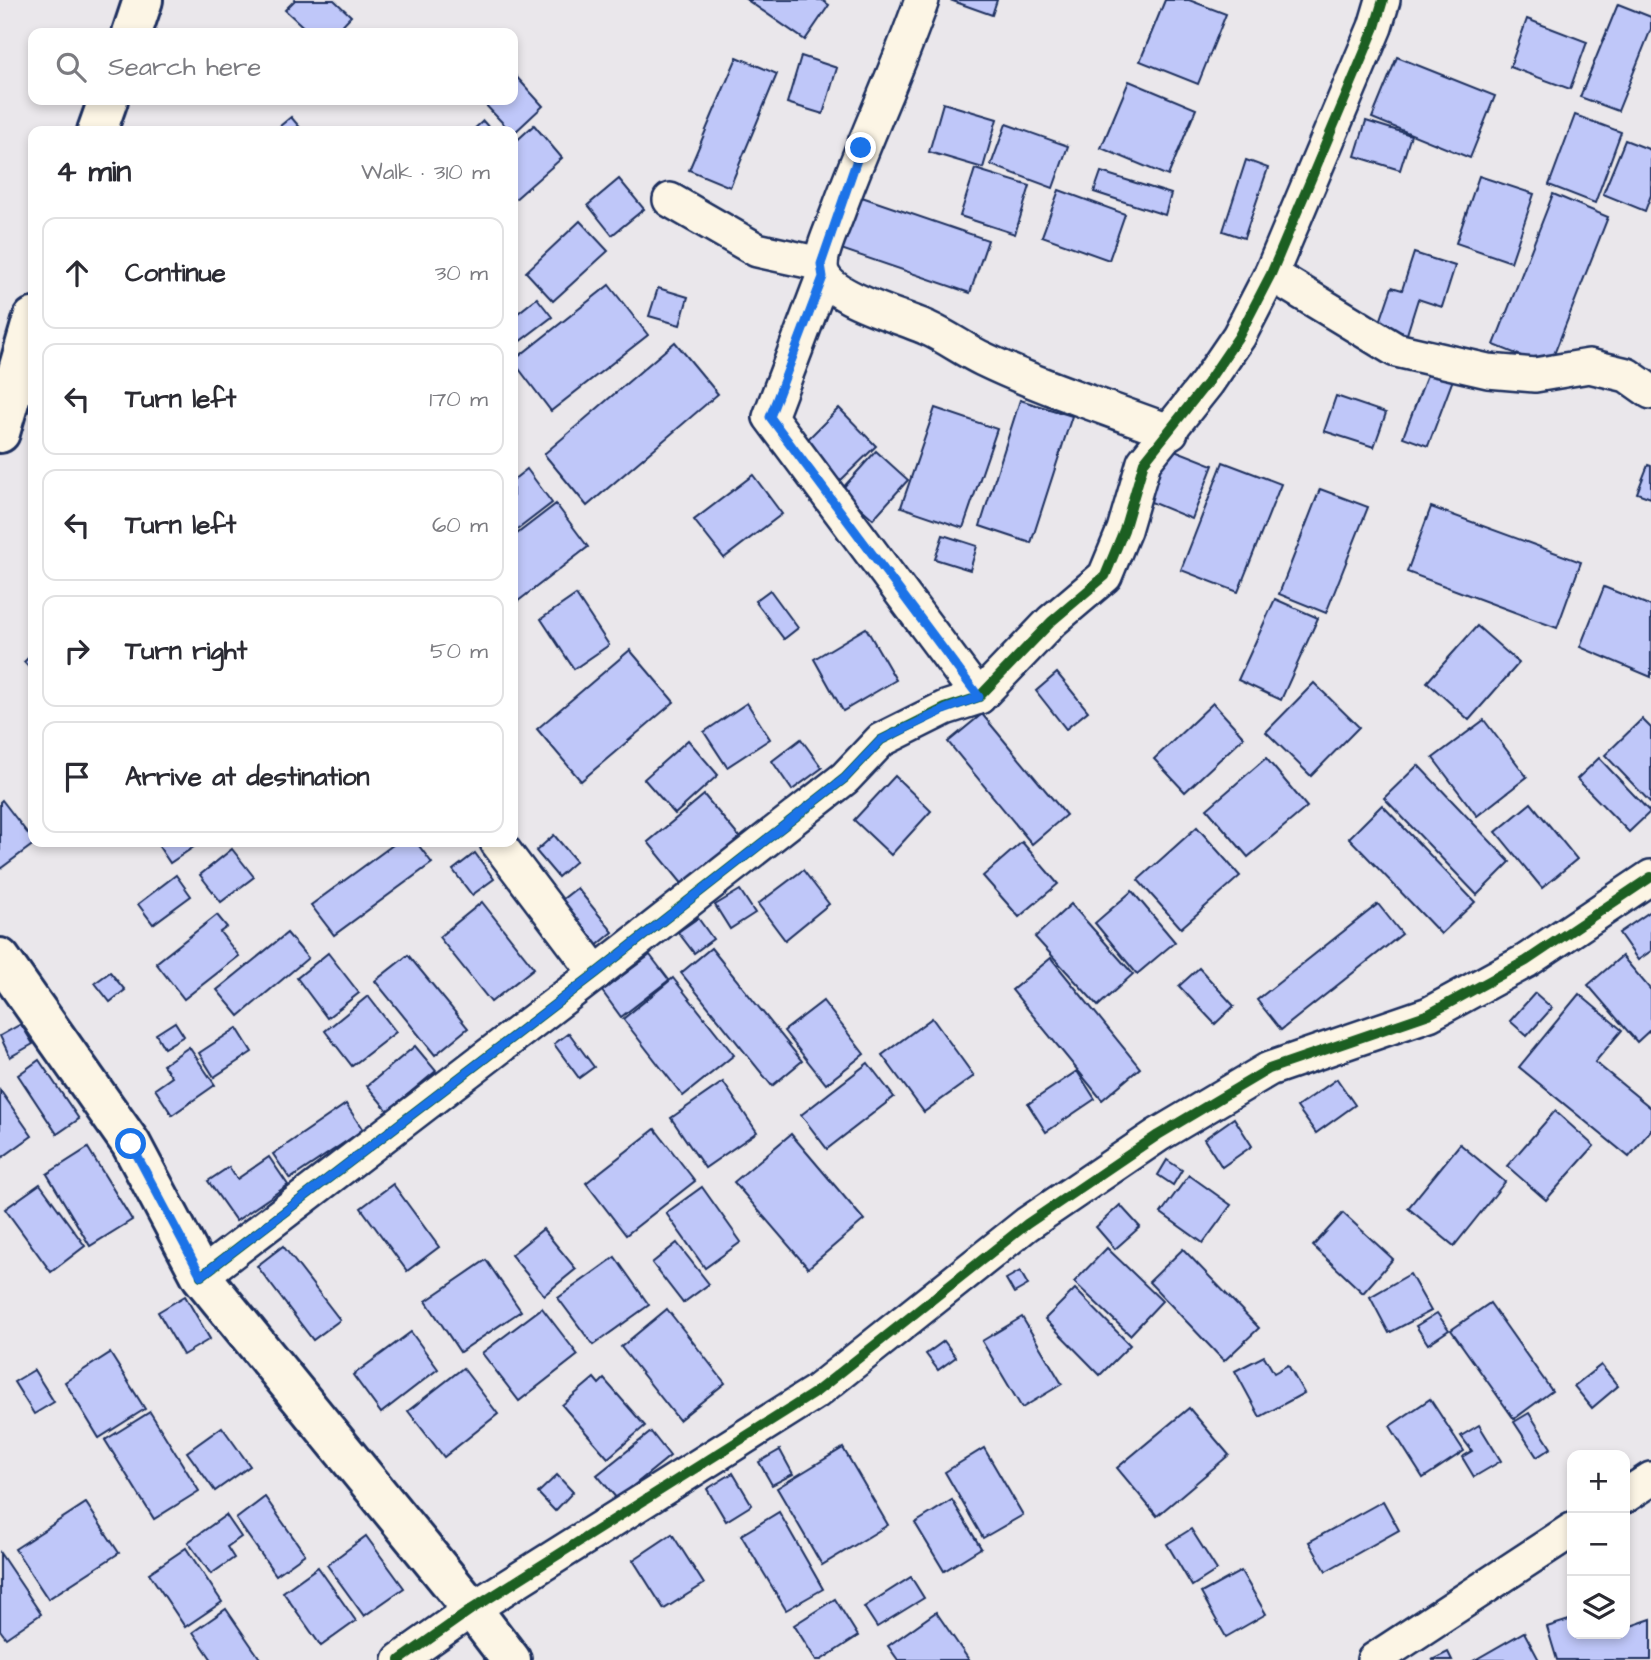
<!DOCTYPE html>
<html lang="en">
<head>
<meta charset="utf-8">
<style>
	body { margin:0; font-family:"Architects Daughter",sans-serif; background:#f7f7f7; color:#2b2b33 }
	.controls { position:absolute; right:21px; bottom:21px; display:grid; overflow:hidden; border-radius:14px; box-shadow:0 4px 10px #0003 }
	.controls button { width:63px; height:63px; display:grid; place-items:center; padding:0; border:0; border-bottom:2px solid #e1e1e2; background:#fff; color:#2b2b33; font:35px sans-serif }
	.stop { position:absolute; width:21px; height:21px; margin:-16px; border:5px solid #1a73e8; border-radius:50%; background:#fff }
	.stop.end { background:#1a73e8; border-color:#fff; box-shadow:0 2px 7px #0008 }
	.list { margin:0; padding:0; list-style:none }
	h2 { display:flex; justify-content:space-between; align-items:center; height:91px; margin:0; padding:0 28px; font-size:30px }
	h2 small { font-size:23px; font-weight:400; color:#7c7c81 }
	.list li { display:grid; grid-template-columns:46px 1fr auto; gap:21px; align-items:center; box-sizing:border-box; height:112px; margin:0 14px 14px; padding:0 14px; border:2px solid #e1e1e2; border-radius:14px }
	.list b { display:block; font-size:26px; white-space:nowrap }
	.list em { font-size:23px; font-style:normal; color:#7c7c81 }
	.icon { flex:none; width:38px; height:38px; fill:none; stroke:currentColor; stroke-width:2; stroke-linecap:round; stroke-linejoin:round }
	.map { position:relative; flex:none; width:1651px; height:1660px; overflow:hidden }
	.search { position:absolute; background:#fff; box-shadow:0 4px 10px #0003; left:28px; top:28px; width:490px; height:77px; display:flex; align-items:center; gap:18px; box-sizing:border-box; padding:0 24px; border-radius:14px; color:#7c7c81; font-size:26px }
	.panel { position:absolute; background:#fff; box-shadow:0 4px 10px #0003; left:28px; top:126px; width:490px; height:721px; border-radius:14px }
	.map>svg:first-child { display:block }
	.building { fill:#bfc7f9; stroke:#1b2f5e; stroke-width:2 }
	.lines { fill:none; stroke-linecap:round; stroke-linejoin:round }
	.street-casing { stroke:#1b2f5e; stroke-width:38 }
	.secondary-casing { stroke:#1b2f5e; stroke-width:44 }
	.street { stroke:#fcf5e5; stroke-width:33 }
	.secondary { stroke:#fcf5e5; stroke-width:38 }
	.cycleway-casing { stroke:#fcf5e5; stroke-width:15 }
	.cycleway { stroke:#1b5e20; stroke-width:10 }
	.route { stroke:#1a73e8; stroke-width:9 }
</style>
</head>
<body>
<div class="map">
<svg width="1651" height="1660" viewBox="0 0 1651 1660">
	<rect width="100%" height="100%" fill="#eae7eb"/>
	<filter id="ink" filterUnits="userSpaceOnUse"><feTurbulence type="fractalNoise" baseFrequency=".0143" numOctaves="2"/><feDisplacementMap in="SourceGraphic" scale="14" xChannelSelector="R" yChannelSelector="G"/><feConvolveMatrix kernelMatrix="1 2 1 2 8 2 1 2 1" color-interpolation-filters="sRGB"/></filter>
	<g filter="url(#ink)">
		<g class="building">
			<polygon points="295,0 334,0 351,16 335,33 310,33 285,10"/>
			<polygon points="747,0 822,0 829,5 805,40"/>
			<polygon points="950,0 997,0 992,15"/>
			<polygon points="1165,0 1189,0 1226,14 1198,84 1140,61"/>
			<polygon points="1618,4 1651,17 1651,29 1618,111 1580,97"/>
			<polygon points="1527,19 1587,42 1570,89 1510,67"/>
			<polygon points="801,56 837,68 823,114 787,103"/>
			<polygon points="737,57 777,74 730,187 689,170"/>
			<polygon points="1397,57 1495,96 1470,158 1372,118"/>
			<polygon points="513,73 543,106 513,134 481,100 513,100"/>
			<polygon points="1129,81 1196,109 1168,176 1101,148"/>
			<polygon points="943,103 997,119 983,168 929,152"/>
			<polygon points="1575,115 1621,132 1595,203 1549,185"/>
			<polygon points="291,117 303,131 274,131"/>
			<polygon points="483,121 492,131 472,131"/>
			<polygon points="1366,121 1411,135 1400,170 1355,156"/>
			<polygon points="1006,124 1068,146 1053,188 991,165"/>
			<polygon points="534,125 562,158 513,201 513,144"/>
			<polygon points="1625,140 1651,150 1651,195 1645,211 1603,194"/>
			<polygon points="1246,160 1268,168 1244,238 1223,231"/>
			<polygon points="975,169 1030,186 1015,234 960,216"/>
			<polygon points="1101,172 1171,194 1165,215 1094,192"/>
			<polygon points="1479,176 1534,194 1511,262 1456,243"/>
			<polygon points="619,179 644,209 612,235 588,205"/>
			<polygon points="1059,190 1125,214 1109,260 1042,236"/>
			<polygon points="1553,194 1608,217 1549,367 1494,345"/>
			<polygon points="856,195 988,240 970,293 838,248"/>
			<polygon points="580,221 608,251 553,301 526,272"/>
			<polygon points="1414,253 1455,266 1442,307 1418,299 1407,334 1379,325 1392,287 1402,290"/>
			<polygon points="609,285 648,335 551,411 513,361"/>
			<polygon points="658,288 688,297 680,325 649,316"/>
			<polygon points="537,298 552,317 515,345 513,342 513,317"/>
			<polygon points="675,342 718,394 587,506 544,454"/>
			<polygon points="1431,365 1455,374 1428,446 1403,437"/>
			<polygon points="1336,396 1386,413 1374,447 1324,431"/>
			<polygon points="1020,400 1072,416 1031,543 980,526"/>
			<polygon points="839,408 876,446 839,482 802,445"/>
			<polygon points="935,408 997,429 963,528 901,507"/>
			<polygon points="1167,447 1213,465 1192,519 1146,500"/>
			<polygon points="876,451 908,480 873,519 841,490"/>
			<polygon points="1223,462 1281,484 1238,592 1181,570"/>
			<polygon points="1648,465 1651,466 1651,498 1637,493"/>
			<polygon points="527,469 552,503 513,533 513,480"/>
			<polygon points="753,475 782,514 724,558 694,520"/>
			<polygon points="1320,489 1368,507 1326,613 1279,594"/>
			<polygon points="556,504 588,547 513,605 513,537"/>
			<polygon points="1431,507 1581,562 1557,628 1407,572"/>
			<polygon points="943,535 977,546 970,570 935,559"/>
			<polygon points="1604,587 1651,606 1651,677 1580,647"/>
			<polygon points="770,590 798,628 784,639 755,601"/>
			<polygon points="576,595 609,645 574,669 541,619"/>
			<polygon points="1275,599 1318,618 1281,700 1238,680"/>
			<polygon points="1477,626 1519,663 1469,720 1427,682"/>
			<polygon points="866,628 896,680 843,711 814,659"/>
			<polygon points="630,650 674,702 581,781 537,729"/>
			<polygon points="33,653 33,672 24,662"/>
			<polygon points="1057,673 1088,711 1066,729 1036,691"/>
			<polygon points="1314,683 1359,727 1311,776 1266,732"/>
			<polygon points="747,703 770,739 727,767 704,732"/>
			<polygon points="1213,703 1244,737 1185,792 1154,759"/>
			<polygon points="982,714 1066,815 1032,844 948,742"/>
			<polygon points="1642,719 1651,728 1651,803 1605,755"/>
			<polygon points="1484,720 1527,777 1477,816 1433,758"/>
			<polygon points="801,739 822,768 792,790 772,761"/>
			<polygon points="688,740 718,775 675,814 644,779"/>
			<polygon points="1266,758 1307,807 1248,857 1207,809"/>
			<polygon points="1599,758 1650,812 1629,832 1577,779"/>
			<polygon points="1418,765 1510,862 1477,895 1384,798"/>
			<polygon points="895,776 931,811 891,855 854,820"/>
			<polygon points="704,795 740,838 684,886 648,842"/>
			<polygon points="2,800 35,843 0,869 0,802"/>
			<polygon points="1531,803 1577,859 1542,888 1496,832"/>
			<polygon points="1382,805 1475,902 1441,934 1349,838"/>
			<polygon points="1197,827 1240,876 1181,928 1138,880"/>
			<polygon points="554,835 576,861 558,877 536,851"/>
			<polygon points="156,842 201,842 170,863"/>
			<polygon points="397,842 416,842 432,863 334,935 311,905"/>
			<polygon points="1022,842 1058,884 1019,917 983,876"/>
			<polygon points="232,849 254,877 221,902 200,875"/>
			<polygon points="475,853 494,879 472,895 453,870"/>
			<polygon points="803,870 829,904 785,940 758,904"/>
			<polygon points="176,875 191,896 153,924 138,904"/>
			<polygon points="577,888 613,932 595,947 559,902"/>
			<polygon points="740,890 755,913 730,929 715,905"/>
			<polygon points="1132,891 1175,942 1137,974 1095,923"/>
			<polygon points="482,902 534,968 491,1002 439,937"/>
			<polygon points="1071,904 1133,974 1098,1006 1035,937"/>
			<polygon points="1378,904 1402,934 1281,1030 1257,1000"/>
			<polygon points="1651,911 1651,951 1638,960 1619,933"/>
			<polygon points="217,915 227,927 220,932 239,956 184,999 156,963"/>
			<polygon points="698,918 713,939 694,953 678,932"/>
			<polygon points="287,933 308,958 239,1016 217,990"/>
			<polygon points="711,948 802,1061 772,1086 681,973"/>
			<polygon points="328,953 359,993 327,1018 297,978"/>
			<polygon points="408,955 468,1028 435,1055 375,981"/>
			<polygon points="650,955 669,980 621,1017 602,991"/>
			<polygon points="1622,956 1651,990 1651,1029 1637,1042 1588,985"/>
			<polygon points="1051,958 1140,1068 1102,1100 1012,990"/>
			<polygon points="1199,968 1234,1006 1215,1024 1179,986"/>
			<polygon points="110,972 125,990 110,1002 95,983"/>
			<polygon points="673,978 734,1055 683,1096 623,1019"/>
			<polygon points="1535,993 1552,1008 1527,1036 1510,1021"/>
			<polygon points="1579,994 1622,1030 1595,1062 1651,1108 1651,1130 1629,1157 1519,1067"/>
			<polygon points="368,996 396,1032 352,1066 325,1031"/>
			<polygon points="823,1001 864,1054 826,1084 784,1031"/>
			<polygon points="932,1018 974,1076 924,1112 882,1055"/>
			<polygon points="175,1022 184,1036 164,1048 156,1034"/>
			<polygon points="21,1024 33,1044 10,1057 0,1036"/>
			<polygon points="237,1028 252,1052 214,1077 199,1053"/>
			<polygon points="569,1033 594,1067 579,1078 554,1044"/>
			<polygon points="415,1046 436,1071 388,1111 367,1086"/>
			<polygon points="189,1047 215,1085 172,1115 155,1089 172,1077 163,1065"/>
			<polygon points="39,1060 79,1119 57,1134 18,1075"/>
			<polygon points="868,1063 894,1097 827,1149 801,1115"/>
			<polygon points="1077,1071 1095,1099 1046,1132 1028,1104"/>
			<polygon points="1337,1079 1355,1105 1316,1133 1297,1107"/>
			<polygon points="723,1082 757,1132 705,1168 671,1118"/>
			<polygon points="0,1090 32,1136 0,1159"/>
			<polygon points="346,1104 363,1130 290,1179 273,1154"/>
			<polygon points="1555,1111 1594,1146 1546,1200 1507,1166"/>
			<polygon points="1234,1118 1252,1146 1222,1167 1204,1139"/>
			<polygon points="655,1129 695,1181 626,1235 586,1183"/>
			<polygon points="791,1134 864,1220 808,1268 734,1182"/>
			<polygon points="1460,1144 1505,1182 1454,1246 1408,1208"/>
			<polygon points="88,1148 132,1220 90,1246 47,1174"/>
			<polygon points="269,1157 288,1185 236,1221 208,1181 229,1167 237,1179"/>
			<polygon points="1167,1160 1182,1170 1173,1185 1158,1175"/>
			<polygon points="1189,1175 1231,1205 1203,1243 1161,1213"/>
			<polygon points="40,1184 85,1246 51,1272 5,1209"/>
			<polygon points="393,1184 439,1247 407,1271 361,1208"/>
			<polygon points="702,1187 741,1242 705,1268 666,1213"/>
			<polygon points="1120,1205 1140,1227 1115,1249 1096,1227"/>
			<polygon points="1343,1213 1393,1259 1363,1293 1313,1246"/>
			<polygon points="543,1229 576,1269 544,1295 511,1255"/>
			<polygon points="677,1243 709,1284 683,1303 652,1263"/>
			<polygon points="283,1246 340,1320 313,1340 257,1266"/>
			<polygon points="1107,1248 1162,1301 1130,1335 1074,1282"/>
			<polygon points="1183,1249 1259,1328 1224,1361 1149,1282"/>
			<polygon points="615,1257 649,1305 593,1345 558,1298"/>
			<polygon points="486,1260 521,1311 460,1352 426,1301"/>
			<polygon points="1020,1271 1028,1285 1014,1293 1006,1279"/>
			<polygon points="1410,1274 1431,1311 1389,1333 1370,1297"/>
			<polygon points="1075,1289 1130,1345 1100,1375 1045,1319"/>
			<polygon points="185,1296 210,1339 183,1355 158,1312"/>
			<polygon points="1490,1303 1552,1391 1514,1419 1451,1330"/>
			<polygon points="542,1308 578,1355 519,1401 482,1353"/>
			<polygon points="667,1309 725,1383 679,1420 621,1347"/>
			<polygon points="1437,1313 1449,1330 1428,1344 1416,1326"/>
			<polygon points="1022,1317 1062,1384 1022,1408 982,1341"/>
			<polygon points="411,1332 438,1369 381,1413 353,1375"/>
			<polygon points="944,1341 956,1357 938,1370 926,1354"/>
			<polygon points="110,1353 145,1409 99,1438 65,1382"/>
			<polygon points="1264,1356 1274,1373 1288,1365 1304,1393 1260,1417 1235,1371"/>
			<polygon points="1601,1365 1618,1386 1592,1408 1574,1386"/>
			<polygon points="463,1368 498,1414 444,1457 408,1411"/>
			<polygon points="34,1370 54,1402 34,1414 14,1382"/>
			<polygon points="594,1378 599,1384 604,1379 645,1426 608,1458 562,1405"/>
			<polygon points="1430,1399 1464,1451 1423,1478 1390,1426"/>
			<polygon points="1189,1408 1229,1455 1157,1516 1117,1468"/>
			<polygon points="150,1412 199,1491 154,1519 105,1440"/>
			<polygon points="1529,1413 1551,1448 1537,1457 1514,1422"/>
			<polygon points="1479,1425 1501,1461 1474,1477 1462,1457 1472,1451 1461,1436"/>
			<polygon points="222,1427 250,1466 215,1491 187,1452"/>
			<polygon points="651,1432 670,1456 617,1499 597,1475"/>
			<polygon points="843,1448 888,1525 822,1565 777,1488"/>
			<polygon points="984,1448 1023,1515 983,1538 945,1472"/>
			<polygon points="780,1450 793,1474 772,1485 759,1462"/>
			<polygon points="733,1473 752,1505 726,1521 707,1489"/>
			<polygon points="557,1475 573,1492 555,1511 538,1493"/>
			<polygon points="265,1497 305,1554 276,1575 236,1519"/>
			<polygon points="952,1500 981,1548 944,1571 915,1523"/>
			<polygon points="1383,1501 1399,1530 1326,1571 1309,1542"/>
			<polygon points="86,1503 119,1553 48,1599 15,1549"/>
			<polygon points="779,1512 823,1589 786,1610 741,1535"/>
			<polygon points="226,1515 241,1537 227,1547 234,1558 211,1574 188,1542"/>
			<polygon points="1191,1529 1217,1570 1192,1586 1167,1544"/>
			<polygon points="672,1534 704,1584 664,1609 633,1560"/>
			<polygon points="366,1536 404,1588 364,1616 327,1565"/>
			<polygon points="186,1548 222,1602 185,1627 149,1573"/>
			<polygon points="0,1553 41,1614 6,1638 0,1630"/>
			<polygon points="318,1567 356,1621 321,1646 283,1592"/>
			<polygon points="1241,1571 1266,1614 1226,1637 1201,1593"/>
			<polygon points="911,1577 924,1598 877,1627 864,1607"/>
			<polygon points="835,1599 858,1636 821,1660 816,1660 794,1625"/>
			<polygon points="226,1609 261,1660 212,1660 193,1632"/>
			<polygon points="936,1612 969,1660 898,1660 888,1646"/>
			<polygon points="1572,1619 1572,1634 1625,1634 1625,1628 1651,1619 1651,1660 1557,1660 1547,1627"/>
			<polygon points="1524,1632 1539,1660 1475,1660"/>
			<polygon points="1448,1652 1452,1660 1432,1660"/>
		</g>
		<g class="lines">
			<g class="street-casing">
				<g id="street">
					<path d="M922 0C897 72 864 140 838 212 833 226 820 253 821 267 824 298 902 316 927 328 947 337 964 350 983 359 1043 388 1108 408 1171 432"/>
					<polyline points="670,200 757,250 821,264"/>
					<polyline points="1271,274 1396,350 1488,371 1535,375 1589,366 1627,375 1651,392"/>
					<polyline points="823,277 770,417 979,697"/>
					<polyline points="497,842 596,973"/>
					<polyline points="201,1276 596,973 845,778 881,740 945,708 979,697 1052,621 1105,576 1124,530 1144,462 1207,383 1239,336 1271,274 1375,27 1383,0"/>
					<polyline points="1625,1496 1651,1479"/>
					<polyline points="400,1660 472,1609 816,1392 1027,1224 1158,1135 1269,1069 1429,1014 1526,961 1651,877"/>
					<polyline points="1374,1660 1572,1530"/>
				</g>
			</g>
			<g class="secondary-casing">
				<g id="secondary">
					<polyline points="132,33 143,0"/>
					<polyline points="97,131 108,100"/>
					<polyline points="0,433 33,318"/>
					<polyline points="0,958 131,1144 201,1276 472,1609 511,1660"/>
				</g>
			</g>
			<use href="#street" class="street"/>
			<use href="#secondary" class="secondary"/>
			<g class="cycleway-casing">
				<g id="cycleway">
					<polyline points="201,1276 596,973 845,778 881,740 945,708 979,697 1052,621 1105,576 1124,530 1144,462 1207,383 1239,336 1271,274 1375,27 1383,0"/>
					<polyline points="400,1660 472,1609 816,1392 1027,1224 1158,1135 1269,1069 1429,1014 1526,961 1651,877"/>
				</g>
			</g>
			<use href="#cycleway" class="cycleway"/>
		</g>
	</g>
	<g class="lines" filter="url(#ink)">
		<polyline class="route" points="131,1144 201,1276 596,973 845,778 881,740 946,709 979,697 770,417 823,277 821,264 861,148"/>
	</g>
</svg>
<div class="controls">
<button>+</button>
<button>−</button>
<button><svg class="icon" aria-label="layers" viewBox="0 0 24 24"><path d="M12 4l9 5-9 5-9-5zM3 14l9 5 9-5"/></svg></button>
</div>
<div class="stop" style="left:131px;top:1144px"></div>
<div class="stop end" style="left:861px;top:148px"></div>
<div class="search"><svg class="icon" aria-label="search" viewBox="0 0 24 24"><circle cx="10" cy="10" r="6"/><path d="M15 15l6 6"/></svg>Search here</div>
<section class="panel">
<h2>4 min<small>Walk · 310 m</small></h2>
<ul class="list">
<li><svg class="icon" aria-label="ahead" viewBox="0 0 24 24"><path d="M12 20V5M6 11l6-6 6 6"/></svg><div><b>Continue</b></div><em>30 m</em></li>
<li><svg class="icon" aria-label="left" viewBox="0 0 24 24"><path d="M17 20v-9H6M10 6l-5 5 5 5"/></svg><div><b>Turn left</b></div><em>170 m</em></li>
<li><svg class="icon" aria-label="left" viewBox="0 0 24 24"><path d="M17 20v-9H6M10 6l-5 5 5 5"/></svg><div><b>Turn left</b></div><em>60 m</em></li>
<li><svg class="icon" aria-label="right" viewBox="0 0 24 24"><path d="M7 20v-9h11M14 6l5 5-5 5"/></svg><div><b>Turn right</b></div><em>50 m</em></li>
<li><svg class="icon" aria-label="arrive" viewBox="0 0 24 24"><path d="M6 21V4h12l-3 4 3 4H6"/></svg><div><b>Arrive at destination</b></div></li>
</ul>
</section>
</div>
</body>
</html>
